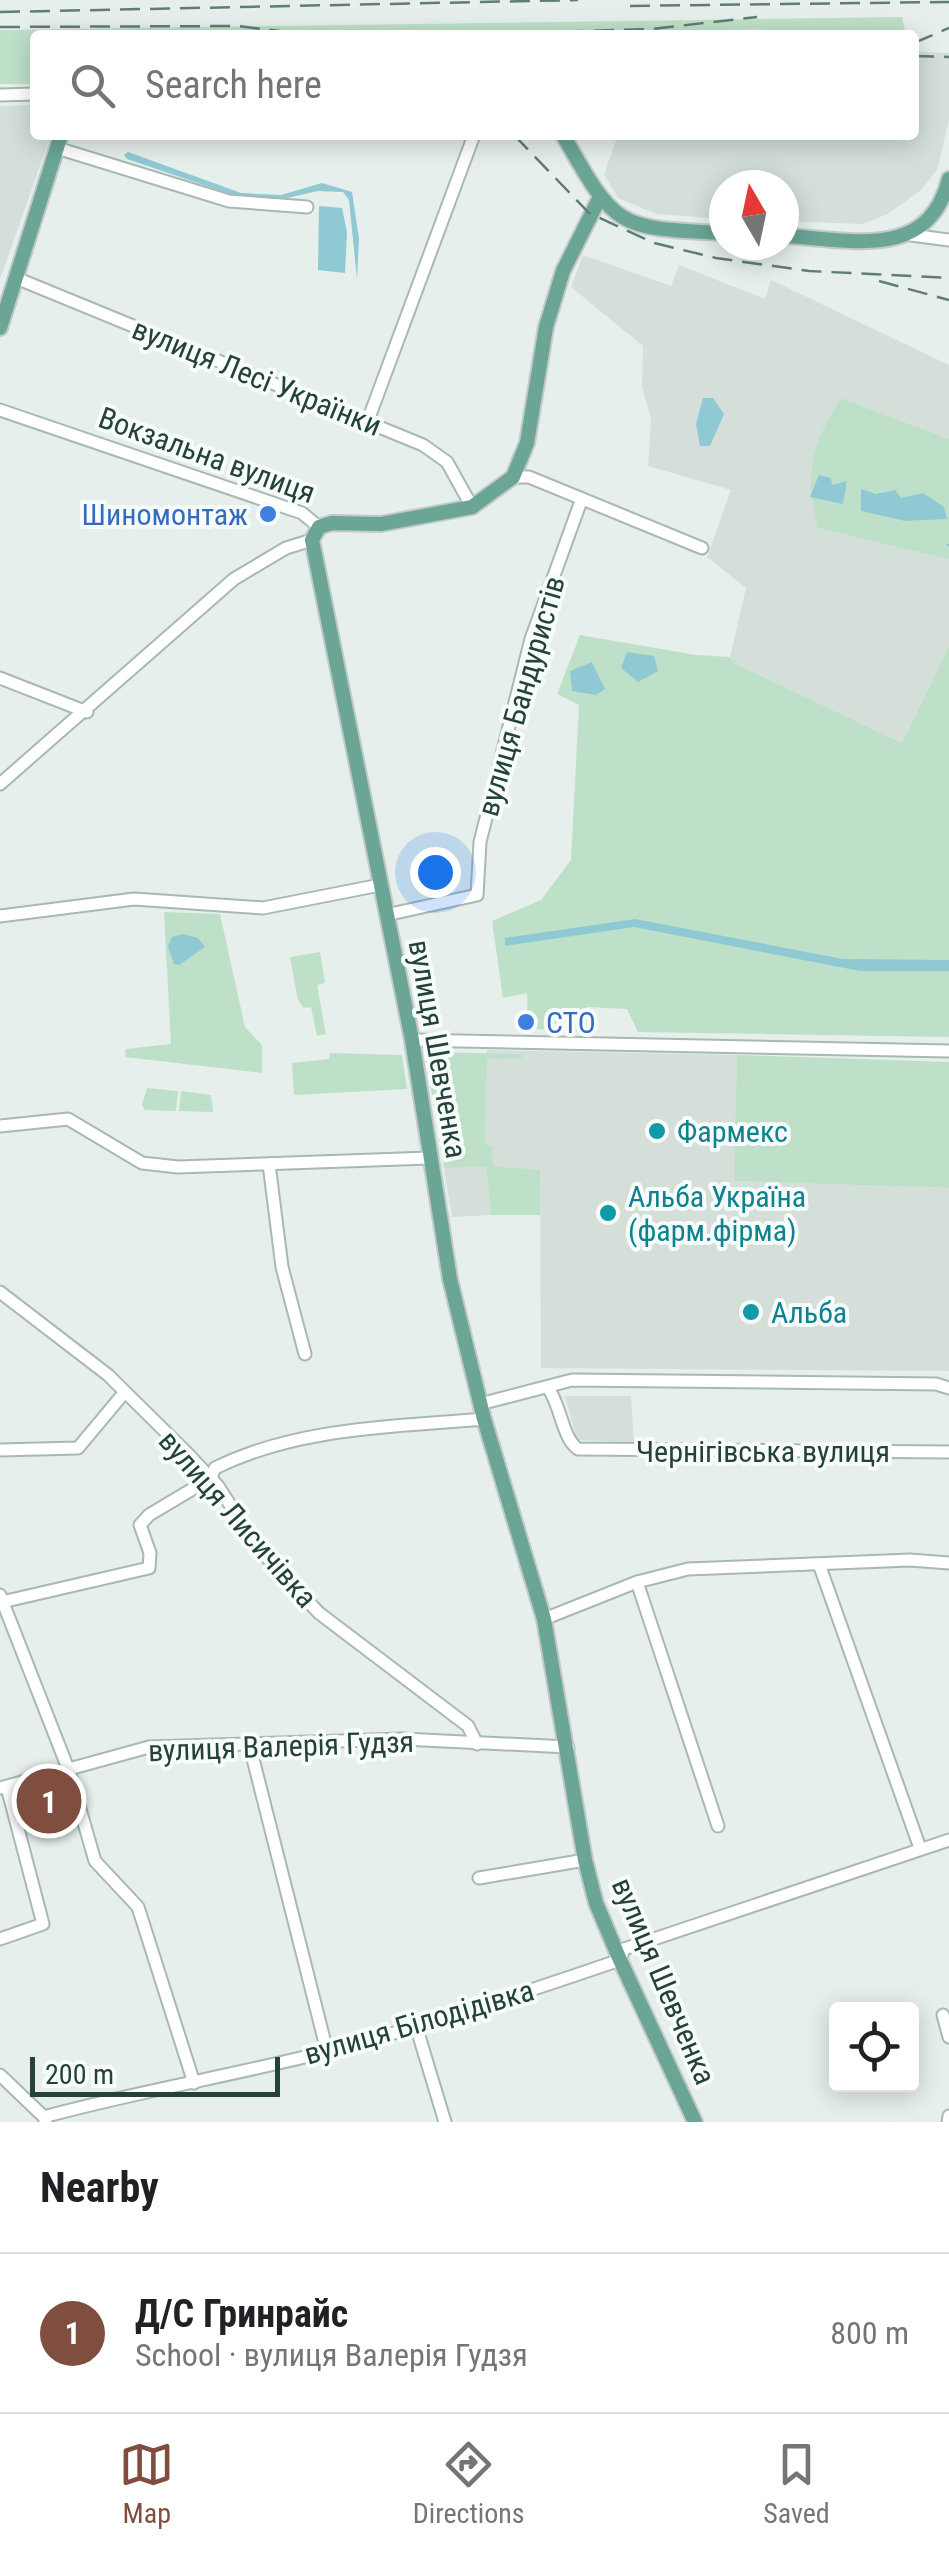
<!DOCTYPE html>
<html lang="en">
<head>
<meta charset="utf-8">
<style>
	body { margin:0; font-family:"Roboto Condensed",sans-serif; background:#f6f6f6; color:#202124 }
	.controls { position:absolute; right:30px; bottom:30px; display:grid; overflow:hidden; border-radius:10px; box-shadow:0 5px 25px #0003 }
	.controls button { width:90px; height:90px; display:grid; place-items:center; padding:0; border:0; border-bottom:2px solid #e0e0e0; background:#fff; color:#202124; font:50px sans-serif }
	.compass { position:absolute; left:709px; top:170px; width:90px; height:90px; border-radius:50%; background:#fff; box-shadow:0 5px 25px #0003; rotate:351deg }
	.scale { position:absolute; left:30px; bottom:25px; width:250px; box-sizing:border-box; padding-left:10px; border:5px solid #24423a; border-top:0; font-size:28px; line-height:35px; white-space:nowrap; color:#24423a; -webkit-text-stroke:8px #f7fbf9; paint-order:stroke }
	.you { position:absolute; left:435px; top:872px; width:35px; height:35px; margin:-25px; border:8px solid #fff; border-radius:50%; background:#1a73e8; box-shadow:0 0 0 15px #1a73e833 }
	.badge { display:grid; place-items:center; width:65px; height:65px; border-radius:50%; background:#7f4e3f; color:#fff; font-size:32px; font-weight:700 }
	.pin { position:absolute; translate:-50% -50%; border:5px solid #fff; box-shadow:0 2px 10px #0006 }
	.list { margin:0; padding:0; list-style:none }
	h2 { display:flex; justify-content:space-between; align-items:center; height:130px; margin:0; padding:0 40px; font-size:42px }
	h2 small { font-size:32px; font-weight:400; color:#757577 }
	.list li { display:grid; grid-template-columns:65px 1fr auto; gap:30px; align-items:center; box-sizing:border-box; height:160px; padding:0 40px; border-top:2px solid #e0e0e0 }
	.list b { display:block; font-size:38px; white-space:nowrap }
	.list p { margin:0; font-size:32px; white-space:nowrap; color:#757577 }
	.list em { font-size:32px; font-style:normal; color:#757577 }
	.icon { flex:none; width:55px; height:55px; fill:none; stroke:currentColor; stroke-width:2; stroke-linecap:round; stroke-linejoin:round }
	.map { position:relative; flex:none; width:949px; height:2122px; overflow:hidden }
	.search { position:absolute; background:#fff; box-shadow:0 5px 25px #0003; left:30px; right:30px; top:30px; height:110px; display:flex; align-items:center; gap:25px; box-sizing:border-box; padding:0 35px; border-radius:10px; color:#757577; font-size:38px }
	.sheet { height:290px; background:#fff }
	nav { display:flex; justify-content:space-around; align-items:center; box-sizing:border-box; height:140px; border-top:2px solid #e0e0e0; background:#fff; font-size:28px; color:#757577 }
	nav a { display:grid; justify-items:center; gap:5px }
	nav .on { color:#7f4e3f }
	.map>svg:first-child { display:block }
	.built { fill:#d4dfda }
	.green { fill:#bfe0c8 }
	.water { fill:#8ec9d4 }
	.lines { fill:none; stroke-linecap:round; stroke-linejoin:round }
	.stream { stroke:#8ec9d4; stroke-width:2.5 }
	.minor-casing { stroke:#a8b8b2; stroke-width:15 }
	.major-casing { stroke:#c2cac8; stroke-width:18 }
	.minor { stroke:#fff; stroke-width:11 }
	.major { stroke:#6aa596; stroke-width:14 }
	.rail { stroke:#5f7d75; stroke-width:2.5; stroke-dasharray:20 10; stroke-linecap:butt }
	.shop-dot { fill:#3f7fe0; stroke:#f7fbf9; stroke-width:4 }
	.culture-dot { fill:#0f9aa8; stroke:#f7fbf9; stroke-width:4 }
	.labels { text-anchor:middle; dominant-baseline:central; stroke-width:8; stroke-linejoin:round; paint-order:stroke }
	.street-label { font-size:30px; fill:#24423a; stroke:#f7fbf9 }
	.shop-label { font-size:30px; fill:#366cbe; stroke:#f7fbf9; text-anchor:end }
	.culture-label { font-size:30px; fill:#0d838f; stroke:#f7fbf9; text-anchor:start }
</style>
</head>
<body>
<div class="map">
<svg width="949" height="2122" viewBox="0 0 949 2122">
	<rect width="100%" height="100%" fill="#e6efeb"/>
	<g class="built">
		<polygon points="755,28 793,35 658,35 660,34"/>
		<polygon points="914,51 949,53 949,120 937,170 921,190 888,214 862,224 784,221 784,185 724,185 724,219 656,214 618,198 604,174 618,135 914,135"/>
		<polygon points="35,105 35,135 51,135 0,279 0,106"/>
		<polygon points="583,255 671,286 679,265 765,299 771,280 949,365 949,439 841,398 898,544 949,559 949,646 902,743 734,663 730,657 746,588 707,557 731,490 648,466 651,419 642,387 643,346 571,287"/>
		<polygon points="487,1050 737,1055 735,1181 949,1188 949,1371 541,1368 540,1171 493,1166 485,1144"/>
		<polygon points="486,1167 491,1215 452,1217 444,1168"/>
		<polygon points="565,1396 631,1396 634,1442 577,1440"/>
	</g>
	<g class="green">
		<polygon points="902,17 906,35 793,35 755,28 658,35 35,35 35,84 0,84 0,30"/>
		<path d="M841 398 949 439V559L818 528C804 473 811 446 841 398Z"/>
		<polygon points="580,635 696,655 730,657 734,663 902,743 949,646 949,1037 638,1032 627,1009 587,1007 587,1033 528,1028 527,993 503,998 492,921 541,900 571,860 579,705 557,694"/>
		<polygon points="164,912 220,914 245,1027 262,1045 262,1073 125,1057 126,1049 171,1044"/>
		<polygon points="320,952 325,983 317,985 326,1034 317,1036 311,1007 304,1008 298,1000 290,957"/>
		<polygon points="425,1052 522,1054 522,1058 487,1059 485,1144 492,1146 493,1166 540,1170 540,1215 491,1215 486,1167 444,1168"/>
		<polygon points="330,1053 402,1055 407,1089 294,1095 292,1063 329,1059"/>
		<polygon points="737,1055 949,1062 949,1188 734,1181"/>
		<polygon points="147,1088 178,1091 176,1111 145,1110 142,1105"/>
		<polygon points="181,1091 211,1095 213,1112 179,1111"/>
	</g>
	<g class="water">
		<polygon points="128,152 241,193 281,195 322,183 352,192 359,239 357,279 349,200 343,192 318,191 278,200 242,198 127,159 124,155"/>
		<polygon points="319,206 342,208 347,232 345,273 318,270"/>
		<polygon points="703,398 713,398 724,414 710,446 700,446 696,424"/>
		<polygon points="819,475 831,478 832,485 847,481 843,504 810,497"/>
		<polygon points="861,489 876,494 895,490 901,498 923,493 944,507 947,519 905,521 861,511"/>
		<polygon points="627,652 654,656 658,671 638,682 621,668"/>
		<polygon points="592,662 605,689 596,695 572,691 570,671"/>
		<polygon points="635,919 843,959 949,960 949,971 860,971 634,927 505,946 505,938"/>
		<polygon points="183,934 198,938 205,947 179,965 174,964 168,946 172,937"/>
	</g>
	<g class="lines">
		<polyline class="stream" points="948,545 949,545"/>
		<g class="minor-casing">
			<g id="minor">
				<polyline points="0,95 35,94"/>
				<polyline points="57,148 229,201 307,207"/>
				<polyline points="911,235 949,240"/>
				<polyline points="16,278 423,445 447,462 472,507"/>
				<polyline points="0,410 302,513 319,527"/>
				<polyline points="367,423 474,135"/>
				<polyline points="513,477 529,477 702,548"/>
				<polyline points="0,678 87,712"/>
				<polyline points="0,784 234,579 286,548 312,540"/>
				<polyline points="386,915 477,895 480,842 531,639 581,501"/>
				<polyline points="0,916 134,899 263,908 380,885"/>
				<polyline points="412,1040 949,1051"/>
				<polyline points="0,1126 68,1119 142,1163 178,1167 429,1158"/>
				<polyline points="269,1164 282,1267 305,1354"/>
				<polyline points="0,1292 108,1375 189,1455 218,1486 257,1547 319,1613 468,1726 477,1744"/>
				<path d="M548 1388C561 1405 562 1438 578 1449L949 1452"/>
				<polyline points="480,1404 572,1380 936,1384 949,1388"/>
				<polyline points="0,1450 78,1448 124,1393"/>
				<polyline points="819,1564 920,1848"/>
				<polyline points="0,1595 69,1771 95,1861 138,1907 194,2083"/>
				<path d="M2 1602 149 1568 150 1553 140 1525 149 1515 211 1478 215 1468C298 1427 393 1427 484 1419"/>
				<polyline points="544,1619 637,1582"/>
				<polyline points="249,1743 327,2051"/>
				<polyline points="0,1788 149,1747 403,1739 568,1747"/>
				<polyline points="718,1826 637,1582 688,1569 910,1560 949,1563"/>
				<polyline points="479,1878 585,1860"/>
				<polyline points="0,1939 43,1924 7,1787"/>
				<polyline points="943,2015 949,2037"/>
				<polyline points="416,2026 445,2122"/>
				<polyline points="0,2075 45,2118"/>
				<path d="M45 2122 47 2116C140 2091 235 2075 329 2051 428 2025 523 1993 620 1960L624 1949 949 1840"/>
				<polyline points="948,2122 949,2116"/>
			</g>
		</g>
		<g class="major-casing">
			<g id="major">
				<path d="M563 135C616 229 617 228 724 233"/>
				<polyline points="599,199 563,271 546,327 527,443 513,477 472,507 381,524 332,523 319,527 312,540 412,1040 450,1279 484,1419 544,1619 585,1860 596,1903 620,1960 695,2122"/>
				<path d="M784 236C850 239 928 262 949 179"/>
				<polyline points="0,328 61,135"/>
			</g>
		</g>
		<use href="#minor" class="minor"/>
		<use href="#major" class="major"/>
		<g class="rail">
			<polyline points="630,6 949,2"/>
			<polyline points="0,12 578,0"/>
			<polyline points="0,27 238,26 312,35"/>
			<polyline points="444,35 652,29 757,17"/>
			<polyline points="914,43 949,28"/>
			<polyline points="914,56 949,57"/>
			<polyline points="514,135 589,213 654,243 716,258 809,271 949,278"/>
			<polyline points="879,281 949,300"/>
		</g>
	</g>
	<g class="shop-dot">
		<circle cx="268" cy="514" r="10"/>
		<circle cx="526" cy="1022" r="10"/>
	</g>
	<g class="culture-dot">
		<circle cx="657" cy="1131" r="10"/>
		<circle cx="608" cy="1213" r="10"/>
		<circle cx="751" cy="1312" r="10"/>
	</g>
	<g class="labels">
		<g class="street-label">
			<text transform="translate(257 377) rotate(22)">вулиця Лесі Українки</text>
			<text transform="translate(207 455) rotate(20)">Вокзальна вулиця</text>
			<text transform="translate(521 696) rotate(-74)">вулиця Бандуристів</text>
			<text transform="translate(438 1049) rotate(80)">вулиця Шевченка</text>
			<text x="763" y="1451">Чернігівська вулиця</text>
			<text transform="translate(238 1519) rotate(49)">вулиця Лисичівка</text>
			<text transform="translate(281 1746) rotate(-2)">вулиця Валерія Гудзя</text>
			<text transform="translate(664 1981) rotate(67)">вулиця Шевченка</text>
			<text transform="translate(419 2022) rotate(-16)">вулиця Білодідівка</text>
		</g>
		<g class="shop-label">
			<text x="248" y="514">Шиномонтаж</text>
			<text x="546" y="1022" text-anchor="start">СТО</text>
		</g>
		<g class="culture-label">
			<text x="677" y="1131">Фармекс</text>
			<text x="628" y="1196">Альба Україна<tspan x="628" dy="34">(фарм.фірма)</tspan></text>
			<text x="771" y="1312">Альба</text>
		</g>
	</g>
</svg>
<div class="controls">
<button><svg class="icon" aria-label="locate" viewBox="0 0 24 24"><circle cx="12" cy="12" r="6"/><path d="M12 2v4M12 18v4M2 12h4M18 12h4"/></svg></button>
</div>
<svg class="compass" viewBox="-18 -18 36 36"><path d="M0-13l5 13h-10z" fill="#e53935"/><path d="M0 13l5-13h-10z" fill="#757577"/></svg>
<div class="scale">200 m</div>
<div class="you"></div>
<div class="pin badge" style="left:49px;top:1801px">1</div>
<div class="search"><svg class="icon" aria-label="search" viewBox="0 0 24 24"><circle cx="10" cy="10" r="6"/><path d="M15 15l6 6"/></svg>Search here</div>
</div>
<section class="sheet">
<h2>Nearby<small></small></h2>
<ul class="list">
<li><span class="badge">1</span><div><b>Д/С Гринрайс</b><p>School · вулиця Валерія Гудзя</p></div><em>800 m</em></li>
</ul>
</section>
<nav>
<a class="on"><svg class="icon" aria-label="map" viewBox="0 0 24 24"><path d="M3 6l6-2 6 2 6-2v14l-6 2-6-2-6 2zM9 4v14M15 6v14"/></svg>Map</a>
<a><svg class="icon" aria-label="directions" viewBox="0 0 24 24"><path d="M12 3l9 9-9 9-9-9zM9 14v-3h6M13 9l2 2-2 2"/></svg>Directions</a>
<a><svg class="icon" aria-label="saved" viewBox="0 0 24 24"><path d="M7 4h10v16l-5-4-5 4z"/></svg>Saved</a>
</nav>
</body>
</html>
